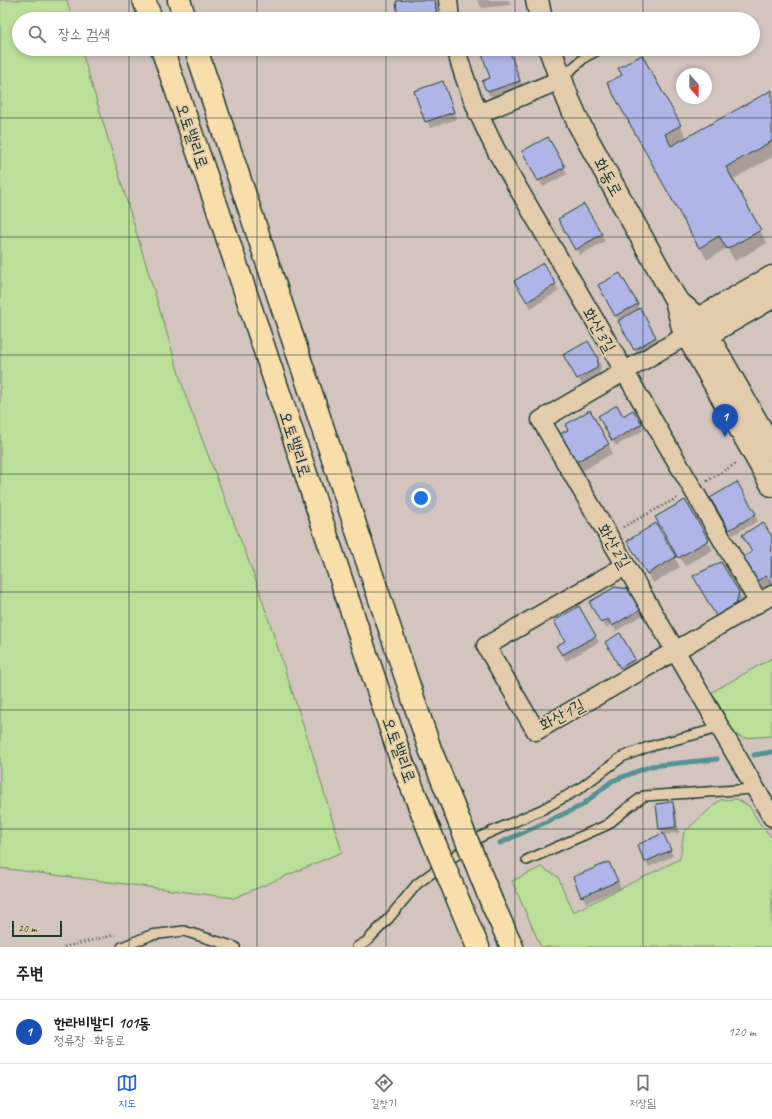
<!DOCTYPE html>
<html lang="ko">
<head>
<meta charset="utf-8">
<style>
	body { margin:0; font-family:Caveat,"Poor Story",sans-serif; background:#f6f6f6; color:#202124 }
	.compass { position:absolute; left:676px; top:68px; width:36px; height:36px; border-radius:50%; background:#fff; box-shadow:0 2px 6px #0003; rotate:159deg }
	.scale { position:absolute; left:12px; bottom:10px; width:50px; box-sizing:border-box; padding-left:4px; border:2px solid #1f3d34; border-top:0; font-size:11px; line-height:14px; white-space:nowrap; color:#1f3d34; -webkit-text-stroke:3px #e3ccac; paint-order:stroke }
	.you { position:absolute; left:421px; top:498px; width:14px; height:14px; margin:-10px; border:3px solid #fff; border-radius:50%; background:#1a73e8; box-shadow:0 0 0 6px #1a73e833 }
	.badge { display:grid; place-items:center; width:26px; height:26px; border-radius:50%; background:#2563eb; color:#fff; font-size:13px; font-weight:700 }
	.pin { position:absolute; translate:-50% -33px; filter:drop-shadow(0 1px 2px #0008) }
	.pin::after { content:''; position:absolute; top:21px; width:14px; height:12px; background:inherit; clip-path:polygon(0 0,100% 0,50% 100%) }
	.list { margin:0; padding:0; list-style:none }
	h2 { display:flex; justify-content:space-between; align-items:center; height:52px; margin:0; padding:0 16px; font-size:17px }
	h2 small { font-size:13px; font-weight:400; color:#757577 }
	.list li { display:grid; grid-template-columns:26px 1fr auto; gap:12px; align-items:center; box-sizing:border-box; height:64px; padding:0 16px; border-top:1px solid #e0e0e0 }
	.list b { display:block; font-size:15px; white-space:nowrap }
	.list p { margin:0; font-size:13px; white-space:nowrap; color:#757577 }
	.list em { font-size:13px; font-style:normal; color:#757577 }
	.icon { flex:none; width:22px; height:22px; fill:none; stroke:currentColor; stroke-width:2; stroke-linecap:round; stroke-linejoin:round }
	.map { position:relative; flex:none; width:772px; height:947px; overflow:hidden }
	.search { position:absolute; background:#fff; box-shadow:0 2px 6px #0003; left:12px; right:12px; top:12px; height:44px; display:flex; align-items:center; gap:10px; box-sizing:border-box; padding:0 14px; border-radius:22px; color:#757577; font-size:15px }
	.sheet { height:116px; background:#fff }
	nav { display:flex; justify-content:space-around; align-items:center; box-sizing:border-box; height:56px; border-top:1px solid #e0e0e0; background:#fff; font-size:11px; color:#757577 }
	nav a { display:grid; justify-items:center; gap:2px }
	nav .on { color:#2563eb }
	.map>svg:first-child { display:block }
	.green { fill:#bbde98; stroke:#6d8e66 }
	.shadow { fill:#0003 }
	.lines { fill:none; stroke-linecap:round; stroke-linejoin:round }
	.stream { stroke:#569295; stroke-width:5 }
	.building { fill:#afb6e7; stroke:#1f3d34 }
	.service-casing { stroke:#1f3d34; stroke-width:12 }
	.minor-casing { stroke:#1f3d34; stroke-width:21 }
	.tertiary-casing { stroke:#1f3d34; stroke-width:25 }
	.trunk-casing { stroke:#1f3d34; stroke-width:25 }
	.path { stroke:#1f3d34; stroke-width:2.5; stroke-dasharray:1 3; stroke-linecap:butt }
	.service { stroke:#e3ccac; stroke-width:9 }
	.minor { stroke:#e3ccac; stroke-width:18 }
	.tertiary { stroke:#e3ccac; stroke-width:22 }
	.trunk { stroke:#f8deab; stroke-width:22 }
	.trunk-bridge-casing { stroke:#1f3d34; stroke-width:25; stroke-linecap:butt }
	.trunk-bridge { stroke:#f8deab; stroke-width:22 }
	.grid { fill:none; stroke:#1f3d34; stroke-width:1; stroke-opacity:0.55 }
	.labels { text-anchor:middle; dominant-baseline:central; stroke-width:3.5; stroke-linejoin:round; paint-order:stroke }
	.street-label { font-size:17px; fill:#1f3d34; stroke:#e3ccac }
</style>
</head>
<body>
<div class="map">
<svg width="772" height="947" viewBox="0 0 772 947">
	<rect width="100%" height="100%" fill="#d3c5be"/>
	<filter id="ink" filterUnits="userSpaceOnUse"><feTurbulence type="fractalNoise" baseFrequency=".025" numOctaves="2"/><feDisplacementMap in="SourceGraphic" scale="8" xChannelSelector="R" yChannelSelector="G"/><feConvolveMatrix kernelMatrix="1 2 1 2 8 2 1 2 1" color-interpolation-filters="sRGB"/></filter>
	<g filter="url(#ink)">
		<g class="green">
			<polygon points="0,0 67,0 72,19 19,19 19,49 81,49 186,397 254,575 312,752 342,852 234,898 0,868"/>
			<polygon points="772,658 772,736 743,738 735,734 712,692"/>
			<polygon points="737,799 749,806 760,824 772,838 772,947 541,947 512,881 541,867 558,877 573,912 680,859 684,832 720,800"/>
		</g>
		<g class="shadow">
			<polygon points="416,0 435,0 438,4 439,19 399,19"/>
			<polygon points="477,0 509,0 510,5 482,8"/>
			<polygon points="499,49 509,49 523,87 494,97 489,95 486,88 491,78"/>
			<polygon points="642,56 687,138 772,91 772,157 732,180 767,243 735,261 727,248 707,260 608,83 623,75"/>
			<polygon points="443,82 457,119 430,128 415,91"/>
			<polygon points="548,138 567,174 543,187 523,152"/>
			<polygon points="584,205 605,241 580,255 559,219"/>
			<polygon points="543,264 559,291 531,308 515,281"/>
			<polygon points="620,274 659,343 638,355 599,286"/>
			<polygon points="588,342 601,365 600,374 582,385 565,355"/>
			<polygon points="633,411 644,430 616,446 599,417 623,417"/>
			<polygon points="590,412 613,453 582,471 562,435 569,431"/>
			<polygon points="737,484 758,521 733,535 712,498"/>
			<polygon points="684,501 713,550 685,566 656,517"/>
			<polygon points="763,524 772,539 772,585 764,590 744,557 753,552"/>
			<polygon points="655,525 680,567 653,583 628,541"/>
			<polygon points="721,563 744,602 722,625 694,576"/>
			<polygon points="628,590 643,615 616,631 612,624 606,628 591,602"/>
			<polygon points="579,607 599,642 566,661 558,646 566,641"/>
			<polygon points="619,634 638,666 625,673 606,642"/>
			<polygon points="673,803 676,810 679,833 663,835 673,856 649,867 646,861 663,834 660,829"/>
			<polygon points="609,863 621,888 586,903 574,878"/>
		</g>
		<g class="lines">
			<g class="stream">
				<polyline points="754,755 772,752"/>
				<polyline points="500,843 581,806 612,781 651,766 717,759"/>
			</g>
		</g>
		<g class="building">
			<polygon points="407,0 435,0 437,19 398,19 396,1"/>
			<polygon points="496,49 509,49 520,81 490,91 485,89 482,81 490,78 482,54"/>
			<polygon points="642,55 681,125 665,134 671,146 772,90 772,141 726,167 761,230 727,249 719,236 699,248 607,83 622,75 618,68"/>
			<polygon points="443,81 454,112 425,122 414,91"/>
			<polygon points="548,137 565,167 538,181 522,151"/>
			<polygon points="584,204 602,234 575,250 558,219"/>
			<polygon points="543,263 556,284 527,302 514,281"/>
			<polygon points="620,273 638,304 615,316 598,285"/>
			<polygon points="640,308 656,337 634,350 618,321"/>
			<polygon points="588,341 598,358 597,368 577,379 563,355"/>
			<polygon points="617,405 623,416 633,410 642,424 612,441 598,416"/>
			<polygon points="590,410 609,444 576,462 560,434 568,430 565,425"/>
			<polygon points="737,482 756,514 729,530 710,498"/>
			<polygon points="685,500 709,540 678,558 655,517"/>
			<polygon points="763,522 772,537 771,584 766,576 757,581 743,557 752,552 742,535"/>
			<polygon points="656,523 676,557 647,574 627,541"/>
			<polygon points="721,562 739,592 736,604 716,616 693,576"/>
			<polygon points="615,587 629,589 641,609 612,626 608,619 601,623 589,602"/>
			<polygon points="579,606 596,636 562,655 556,646 565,641 554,621"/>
			<polygon points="620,633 635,659 620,668 605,642"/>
			<polygon points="673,802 676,827 659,829 656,804"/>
			<polygon points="663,833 671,850 645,862 637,845"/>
			<polygon points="609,862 618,881 581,897 573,877"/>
		</g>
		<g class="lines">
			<g class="service-casing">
				<g id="service">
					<polyline points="562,78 585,57 600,49"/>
					<polyline points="527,860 607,825 630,806 644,796 754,789"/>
					<polyline points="122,947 151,935 184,931 235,947"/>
					<polyline points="357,947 366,942 389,918 417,884 482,836 543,809 579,789 622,757 648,747 719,728"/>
				</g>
			</g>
			<g class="minor-casing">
				<g id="minor">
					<polyline points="448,0 450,19"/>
					<path d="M456 49C466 86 480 119 497 152L759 603"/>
					<polyline points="478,114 560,80"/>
					<polyline points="687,335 541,420 772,817"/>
					<polyline points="625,566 486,646 536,731 772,595"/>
				</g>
			</g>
			<g class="tertiary-casing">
				<g id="tertiary">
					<polyline points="537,0 541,19"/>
					<polyline points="550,49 568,99 579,124 676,300 683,328 772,485"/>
					<polyline points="676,300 698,319 772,449"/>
					<polyline points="689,332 698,319 772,277"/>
					<polyline points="692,335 706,335 772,297"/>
				</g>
			</g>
			<g class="trunk-casing">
				<g id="trunk">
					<polyline points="144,0 151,19"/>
					<polyline points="179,0 185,19"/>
					<polyline points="162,49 216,204 402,762 432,837"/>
					<polyline points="196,49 430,749 455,811"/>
					<polyline points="492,903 512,947"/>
					<polyline points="471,931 478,947"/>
				</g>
			</g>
			<g class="path">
				<polyline points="707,481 737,463"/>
				<polyline points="623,527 679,497"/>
				<polyline points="64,947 115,935"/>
			</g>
			<use href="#service" class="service"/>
			<use href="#minor" class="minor"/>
			<use href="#tertiary" class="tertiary"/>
			<use href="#trunk" class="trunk"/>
			<g class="trunk-bridge-casing">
				<g id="trunk-bridge">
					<polyline points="455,811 492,903"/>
					<polyline points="432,837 471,931"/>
				</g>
			</g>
			<use href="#trunk-bridge" class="trunk-bridge"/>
		</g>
	</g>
	<path class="grid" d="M129 0V19M257 0V19M386 0V19M515 0V19M643 0V19M129 49V947M257 49V947M386 49V947M515 49V947M643 49V947M0 118H772M0 237H772M0 355H772M0 474H772M0 592H772M0 710H772M0 829H772"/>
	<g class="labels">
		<g class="street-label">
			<text transform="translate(192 136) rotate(71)">오토밸리로</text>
			<text transform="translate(608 177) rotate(61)">화동로</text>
			<text transform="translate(599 330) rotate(60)">화산3길</text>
			<text transform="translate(295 444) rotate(72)">오토밸리로</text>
			<text transform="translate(614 546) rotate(60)">화산2길</text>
			<text transform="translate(562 715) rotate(-28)">화산1길</text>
			<text transform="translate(399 750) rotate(70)">오토밸리로</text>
		</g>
	</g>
</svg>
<svg class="compass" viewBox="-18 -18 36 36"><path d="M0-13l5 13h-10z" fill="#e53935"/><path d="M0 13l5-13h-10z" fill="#757577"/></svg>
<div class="scale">20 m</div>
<div class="you"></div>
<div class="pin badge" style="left:725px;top:437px;background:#1a4fb4">1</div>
<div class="search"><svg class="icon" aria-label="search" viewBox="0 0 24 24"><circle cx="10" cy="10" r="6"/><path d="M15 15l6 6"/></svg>장소 검색</div>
</div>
<section class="sheet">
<h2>주변<small></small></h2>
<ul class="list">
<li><span class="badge" style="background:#1a4fb4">1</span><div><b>한라비발디 101동</b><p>정류장 · 화동로</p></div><em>120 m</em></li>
</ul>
</section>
<nav>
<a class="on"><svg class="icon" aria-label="map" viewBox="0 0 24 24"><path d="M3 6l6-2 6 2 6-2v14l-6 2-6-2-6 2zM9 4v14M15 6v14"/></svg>지도</a>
<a><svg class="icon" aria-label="directions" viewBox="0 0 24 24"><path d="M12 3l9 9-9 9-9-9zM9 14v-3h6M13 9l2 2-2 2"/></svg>길찾기</a>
<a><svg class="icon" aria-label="saved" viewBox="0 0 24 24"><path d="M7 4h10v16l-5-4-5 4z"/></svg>저장됨</a>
</nav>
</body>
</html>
